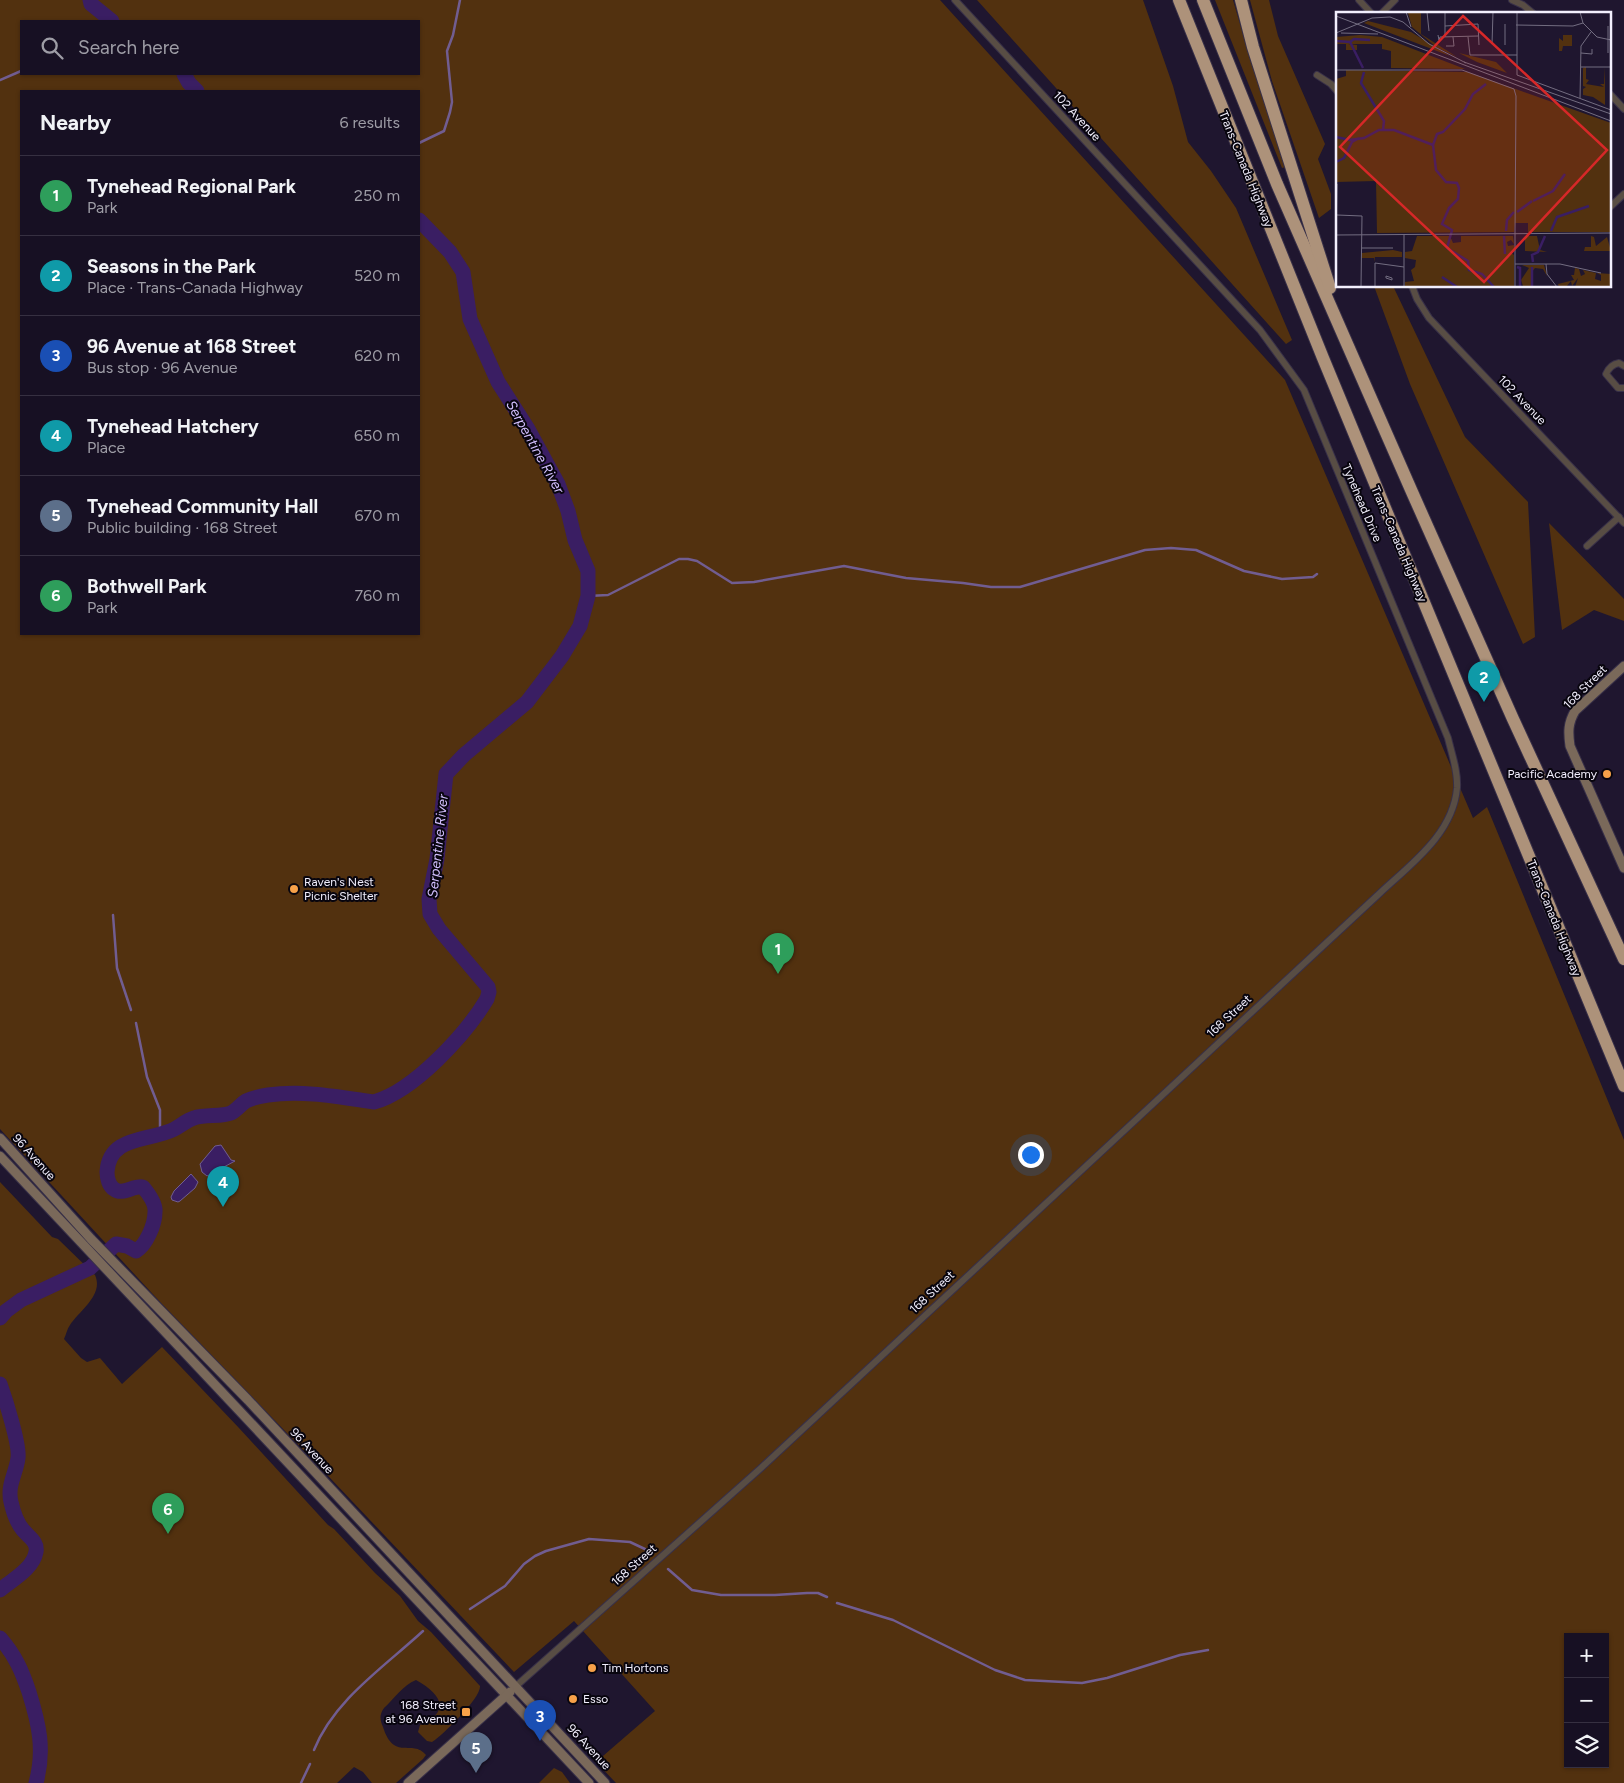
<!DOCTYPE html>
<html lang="en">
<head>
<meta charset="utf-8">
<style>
	body { margin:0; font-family:Figtree,sans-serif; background:#20192b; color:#f1f3f6 }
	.controls { position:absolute; right:15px; bottom:15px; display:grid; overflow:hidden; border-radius:0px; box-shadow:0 1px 4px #0004 }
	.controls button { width:45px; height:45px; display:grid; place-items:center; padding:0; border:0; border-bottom:1px solid #363041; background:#171023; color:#f1f3f6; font:25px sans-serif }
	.you { position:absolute; left:1030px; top:1154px; width:18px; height:18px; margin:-12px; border:4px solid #fff; border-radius:50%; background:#1a73e8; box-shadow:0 0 0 8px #1a73e833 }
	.badge { display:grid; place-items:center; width:32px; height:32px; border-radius:50%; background:#0f766e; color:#fff; font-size:16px; font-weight:700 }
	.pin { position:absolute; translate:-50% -41px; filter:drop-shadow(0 1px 2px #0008) }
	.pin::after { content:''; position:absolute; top:26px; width:18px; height:15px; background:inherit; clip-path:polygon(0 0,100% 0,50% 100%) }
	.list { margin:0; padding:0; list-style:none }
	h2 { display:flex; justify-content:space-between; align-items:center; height:65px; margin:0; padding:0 20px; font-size:21px }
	h2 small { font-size:16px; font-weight:400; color:#9e9da6 }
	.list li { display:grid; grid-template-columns:32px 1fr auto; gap:15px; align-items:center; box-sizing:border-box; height:80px; padding:0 20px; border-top:1px solid #363041 }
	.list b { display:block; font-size:19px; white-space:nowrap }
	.list p { margin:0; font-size:16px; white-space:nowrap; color:#9e9da6 }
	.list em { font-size:16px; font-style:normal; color:#9e9da6 }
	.icon { flex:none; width:28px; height:28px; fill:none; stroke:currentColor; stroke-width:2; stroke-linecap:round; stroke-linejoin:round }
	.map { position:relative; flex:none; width:1624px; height:1783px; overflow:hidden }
	.search { position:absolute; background:#171023; box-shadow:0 1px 4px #0004; left:20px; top:20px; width:400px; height:55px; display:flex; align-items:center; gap:12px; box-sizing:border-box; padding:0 18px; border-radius:0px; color:#9e9da6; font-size:19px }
	.panel { position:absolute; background:#171023; box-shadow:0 1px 4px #0004; left:20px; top:90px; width:400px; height:545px; border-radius:0px }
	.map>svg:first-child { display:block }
	.green { fill:#52310f; fill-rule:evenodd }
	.water { fill:#3a1e63; stroke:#715d91 }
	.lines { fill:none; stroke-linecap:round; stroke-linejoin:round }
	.stream { stroke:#715d91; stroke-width:2.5 }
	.river { stroke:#3a1e63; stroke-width:15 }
	.street-casing { stroke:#383048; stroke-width:8 }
	.secondary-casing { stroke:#383048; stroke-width:11 }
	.highway-casing { stroke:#383048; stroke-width:14 }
	.street { stroke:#584d44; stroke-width:6 }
	.secondary { stroke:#7a695a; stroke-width:9 }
	.highway { stroke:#ad927a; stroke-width:12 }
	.poi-dot { fill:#f7a149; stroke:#08050e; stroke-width:2 }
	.labels { text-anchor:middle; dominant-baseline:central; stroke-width:4; stroke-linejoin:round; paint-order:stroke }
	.street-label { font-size:12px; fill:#f2effd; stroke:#08050e }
	.poi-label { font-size:12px; fill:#f2effd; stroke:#08050e; text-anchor:start }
	.water-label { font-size:14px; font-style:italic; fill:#d2bffd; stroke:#08050e }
	.inset-river { fill:none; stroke:#3a1e63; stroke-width:2.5 }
	.inset-road { fill:none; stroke:#736d81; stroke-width:1 }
	.view { fill:#d62828; fill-opacity:0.15; stroke:#d62828; stroke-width:2.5 }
	.inset-edge { fill:none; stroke:#f2effd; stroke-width:2.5 }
</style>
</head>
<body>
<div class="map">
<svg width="1624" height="1783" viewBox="0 0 1624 1783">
	<rect width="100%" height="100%" fill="#1f162f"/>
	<g class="green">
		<path d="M0 0H940L1285 380 1473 818 1487 807 1624 1140V1783H616L596 1762 655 1711 574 1621 514 1672 314 1461 162 1304 0 1129ZM21 21H419V74H21ZM21 91H419V634H21ZM1568 1637H1605V1764H1568Z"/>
		<polygon points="977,0 1143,0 1173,86 1188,142 1211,171 1236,208 1292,340 1286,344"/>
		<polygon points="1215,0 1233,0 1252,65 1286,167 1282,168"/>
		<polygon points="1250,0 1269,0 1278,36 1325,144 1318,159 1331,194 1331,209 1319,218 1272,81"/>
		<polygon points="1374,286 1393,286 1465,437 1528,502 1535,637 1523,644 1410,384"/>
		<polygon points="1549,523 1624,599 1624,621 1594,610 1562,630"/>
		<path d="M0 1182 52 1237 58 1239 95 1275C104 1295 80 1310 70 1325 67 1329 66 1335 64 1339L81 1358 87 1362 100 1358 122 1384 162 1347 239 1428 328 1525 334 1529 375 1573 400 1596 418 1621 431 1632 480 1686C481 1698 443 1735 432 1742L427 1741 418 1732 420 1725C452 1711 441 1694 416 1680 403 1685 394 1699 384 1708 379 1715 380 1720 383 1727 394 1762 412 1738 426 1755L423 1759 396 1783H372L363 1772 354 1767 337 1783H0Z"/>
		<polygon points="554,1768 562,1772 570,1783 539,1783"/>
	</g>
	<g class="water">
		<polygon points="221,1145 231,1160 235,1161 207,1176 202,1172 200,1164 215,1146"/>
		<polygon points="191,1174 198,1182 195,1188 180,1201 178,1202 172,1200 171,1197 174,1191"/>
	</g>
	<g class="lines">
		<g class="stream">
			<polyline points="0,80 21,71"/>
			<polyline points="419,143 444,131 450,112 452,102 447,51 453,35 460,0"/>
			<polyline points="588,596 608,595 679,559 688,559 697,561 732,583 754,582 844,566 906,578 963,583 991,587 1020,587 1145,550 1171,548 1196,550 1244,571 1282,579 1313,577 1317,574"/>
			<polyline points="113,915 117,968 131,1010"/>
			<polyline points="136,1023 147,1077 160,1110 160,1135"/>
			<polyline points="668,1569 692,1590 721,1595 775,1595 807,1593 818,1593 827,1597"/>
			<polyline points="837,1603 893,1620 995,1670 1025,1680 1082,1683 1107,1678 1180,1655 1208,1650"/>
			<polyline points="470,1609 505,1586 524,1564 535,1556 546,1551 589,1539 630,1542 647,1550"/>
			<path d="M314 1750C334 1700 384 1667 423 1631"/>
			<polyline points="301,1783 310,1764"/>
		</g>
		<g class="river">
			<polyline points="90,0 91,4 112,21"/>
			<polyline points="184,74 189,83 197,91"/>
			<path d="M0 1318 6 1311 21 1300 90 1268 116 1244 127 1246 136 1251C146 1245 155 1225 155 1212 156 1204 148 1193 143 1187 133 1185 123 1196 114 1189 109 1186 107 1178 107 1172 109 1138 143 1141 167 1132 178 1129 184 1121 194 1118 205 1114 221 1117 231 1113 237 1110 241 1104 246 1101 252 1098 261 1096 268 1095 303 1090 339 1097 374 1102 414 1091 466 1034 487 999L489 992 488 987 439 929 430 914 429 899 437 859 446 774 464 755 527 702 562 656 580 626 588 596V571L575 540 568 511 558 484 528 429 498 382 470 319 463 272 450 252 419 220"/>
			<path d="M0 1384C5 1398 20 1445 18 1458 16 1474 7 1485 11 1502 13 1511 17 1523 23 1530 29 1537 38 1542 36 1552 33 1569 12 1580 0 1590"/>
			<path d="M0 1638C15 1655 22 1671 29 1692 39 1724 45 1750 36 1783"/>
		</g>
		<g class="street-casing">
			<g id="street">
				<polyline points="1359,0 1372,14"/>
				<polyline points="1512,0 1523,5 1534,14"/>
				<polyline points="1381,14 1395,0"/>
				<polyline points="1317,75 1331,84 1338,92"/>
				<polyline points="1610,94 1624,109"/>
				<polyline points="1610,207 1624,194"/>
				<polyline points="1412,286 1417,299 1429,318 1624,523"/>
				<path d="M1624 366 1619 363C1613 364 1609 367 1606 374L1618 388H1624"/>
				<polyline points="1587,546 1619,517"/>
				<path d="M515 1687 761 1468 1380 893C1411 864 1453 834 1457 788 1458 771 1452 755 1448 738L1304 390 1260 330 955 0"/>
			</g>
		</g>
		<g class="secondary-casing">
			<g id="secondary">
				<path d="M1624 666 1575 711C1568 723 1568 732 1570 746L1624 868"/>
				<polyline points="0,1138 91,1239 248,1400 605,1783"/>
				<polyline points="0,1156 589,1783"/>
				<polyline points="408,1783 510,1692"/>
			</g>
		</g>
		<g class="highway-casing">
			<g id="highway">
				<polyline points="1179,0 1323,358 1624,1086"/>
				<polyline points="1203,0 1277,184 1412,492 1513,719 1624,959"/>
				<polyline points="1241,0 1253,47 1330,288"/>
			</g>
		</g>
		<use href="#street" class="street"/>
		<use href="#secondary" class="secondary"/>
		<use href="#highway" class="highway"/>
	</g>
	<g class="poi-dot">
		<circle cx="1607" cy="774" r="5"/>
		<circle cx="294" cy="889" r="5"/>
		<circle cx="592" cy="1668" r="5"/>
		<circle cx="573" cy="1699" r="5"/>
		<rect x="461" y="1707" width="10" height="10" rx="2.5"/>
	</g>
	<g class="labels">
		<g class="street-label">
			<text transform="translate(1077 116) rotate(47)">102 Avenue</text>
			<text transform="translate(1246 169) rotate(68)">Trans-Canada Highway</text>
			<text transform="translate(1522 400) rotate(46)">102 Avenue</text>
			<text transform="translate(1362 503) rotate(67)">Tynehead Drive</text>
			<text transform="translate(1399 544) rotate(67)">Trans-Canada Highway</text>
			<text transform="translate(1585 687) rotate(-45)">168 Street</text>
			<text transform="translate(1554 918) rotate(68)">Trans-Canada Highway</text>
			<text transform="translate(1229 1016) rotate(-43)">168 Street</text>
			<text transform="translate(34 1157) rotate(48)">96 Avenue</text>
			<text transform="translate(932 1292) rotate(-43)">168 Street</text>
			<text transform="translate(312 1451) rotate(47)">96 Avenue</text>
			<text transform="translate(634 1565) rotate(-42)">168 Street</text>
			<text transform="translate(589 1747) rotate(47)">96 Avenue</text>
		</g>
		<g class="poi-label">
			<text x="1597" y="774" text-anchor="end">Pacific Academy</text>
			<text x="304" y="882">Raven's Nest<tspan x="304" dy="14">Picnic Shelter</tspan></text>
			<text x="602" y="1668">Tim Hortons</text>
			<text x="583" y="1699">Esso</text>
			<text x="456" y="1705" text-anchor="end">168 Street<tspan x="456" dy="14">at 96 Avenue</tspan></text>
		</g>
		<g class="water-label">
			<text transform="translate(535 447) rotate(61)">Serpentine River</text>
			<text transform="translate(438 846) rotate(-84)">Serpentine River</text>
		</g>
	</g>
	<g transform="translate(1336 12)">
		<rect width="275" height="275" fill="#1f162f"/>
		<path d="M72 1H85V22L121 45 100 35 76 15ZM32 9 75 20 114 44 28 11ZM24 23 46 25 129 57 55 56V39L46 37V32H12L21 33V38H10V32H0V25ZM227 23H236V34H227L226 39H223V26L227 29ZM123 41 160 50 171 61 141 50ZM250 55V67L253 68 250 72 268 75 264 72H268L269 55V93L257 85 247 83V77L250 75 247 74V56ZM10 58 132 60 275 111V220H192V211H179L178 220 41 221 40 169 0 170V67L10 64ZM81 224H114L117 231 125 230V224H177L178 232 175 228 171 230 172 234 178 233V240H174L178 243V275H69V270L78 269 75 258 79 255 80 248 69 246V240L76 239ZM189 224H201L204 238 211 240 189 239ZM255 224 258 225 260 234 271 225 275 239H248L249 235H255ZM57 238 66 240V245H39L38 250V246H26V241ZM186 253H208L211 264 207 257 199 256 195 261 196 275 187 274 185 268 193 256ZM239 256 243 257 245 264 249 262 247 258 260 261 259 267 265 269V263L261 261 275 262V275H239L242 266 236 274 235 269 230 275H223L222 272 238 268 235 263H238Z" fill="#52310f"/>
		<path class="inset-river" d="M0 29 14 30 27 56M14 30 18 27 34 28M28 60 25 71 48 109 47 118M0 125 14 128 28 126 43 118H58L97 133 100 158 110 170 121 171 123 176 122 187 113 196 106 212 116 218 111 236 132 249 133 258 146 262 158 275M97 133 101 122 107 120 129 97 137 82 150 72M0 150 8 146 16 130 23 126M197 189 217 179 229 162M181 200 196 189M170 219 171 208 178 200M215 219 221 205 253 194M168 224 169 242M197 250 196 243 202 240 209 224M181 255 184 256V275M106 265 121 275M196 275V255"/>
		<path class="inset-road" d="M24 0H88M70 0 75 15M91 0 93 19M109 0V25M181 0V63L275 98M244 0 247 11 261 25 275 28M0 4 275 109M169 12V33M180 13 237 14 247 11M109 14 142 12 143 33M0 21 36 6 54 5 67 10 93 32 130 51M5 21 42 22M102 23 103 28 104 25 142 24M132 25 134 43H181M156 32 157 0M110 34H118L117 25M245 41 256 42V37M272 41V14M128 50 275 102M245 55H275M0 58H126L178 77 180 84 179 221M244 86 245 34 255 20M1 203 26 204 25 275M0 223 1 172M0 223 275 221M25 236H57M179 252H224L265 261M210 252 211 262 221 275M50 264 56 266V268L50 266ZM39 275V251L68 255M68 275V223M179 275V221"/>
		<path class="view" d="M127 4 271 138 148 270 4 135Z"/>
		<rect width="275" height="275" class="inset-edge"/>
	</g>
</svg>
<div class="controls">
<button>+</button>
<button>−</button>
<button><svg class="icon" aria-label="layers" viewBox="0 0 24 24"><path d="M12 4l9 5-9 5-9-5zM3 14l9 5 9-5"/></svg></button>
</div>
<div class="you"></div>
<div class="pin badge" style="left:778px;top:974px;background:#2e9e5b">1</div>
<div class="pin badge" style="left:1484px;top:702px;background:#0f9aa8">2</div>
<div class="pin badge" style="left:540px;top:1741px;background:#1a4fb4">3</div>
<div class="pin badge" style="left:223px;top:1207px;background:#0f9aa8">4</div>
<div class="pin badge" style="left:476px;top:1773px;background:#5c6f8a">5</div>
<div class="pin badge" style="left:168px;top:1534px;background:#2e9e5b">6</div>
<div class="search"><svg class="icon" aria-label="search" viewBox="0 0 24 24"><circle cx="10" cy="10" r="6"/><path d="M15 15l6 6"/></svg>Search here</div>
<section class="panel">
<h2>Nearby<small>6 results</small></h2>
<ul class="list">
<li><span class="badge" style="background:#2e9e5b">1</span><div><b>Tynehead Regional Park</b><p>Park</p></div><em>250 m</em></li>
<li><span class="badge" style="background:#0f9aa8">2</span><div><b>Seasons in the Park</b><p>Place · Trans-Canada Highway</p></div><em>520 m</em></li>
<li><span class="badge" style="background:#1a4fb4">3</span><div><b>96 Avenue at 168 Street</b><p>Bus stop · 96 Avenue</p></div><em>620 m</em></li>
<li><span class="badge" style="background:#0f9aa8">4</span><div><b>Tynehead Hatchery</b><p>Place</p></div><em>650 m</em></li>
<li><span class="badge" style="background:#5c6f8a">5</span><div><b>Tynehead Community Hall</b><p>Public building · 168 Street</p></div><em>670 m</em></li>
<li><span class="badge" style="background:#2e9e5b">6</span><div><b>Bothwell Park</b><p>Park</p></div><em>760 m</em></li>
</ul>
</section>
</div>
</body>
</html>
